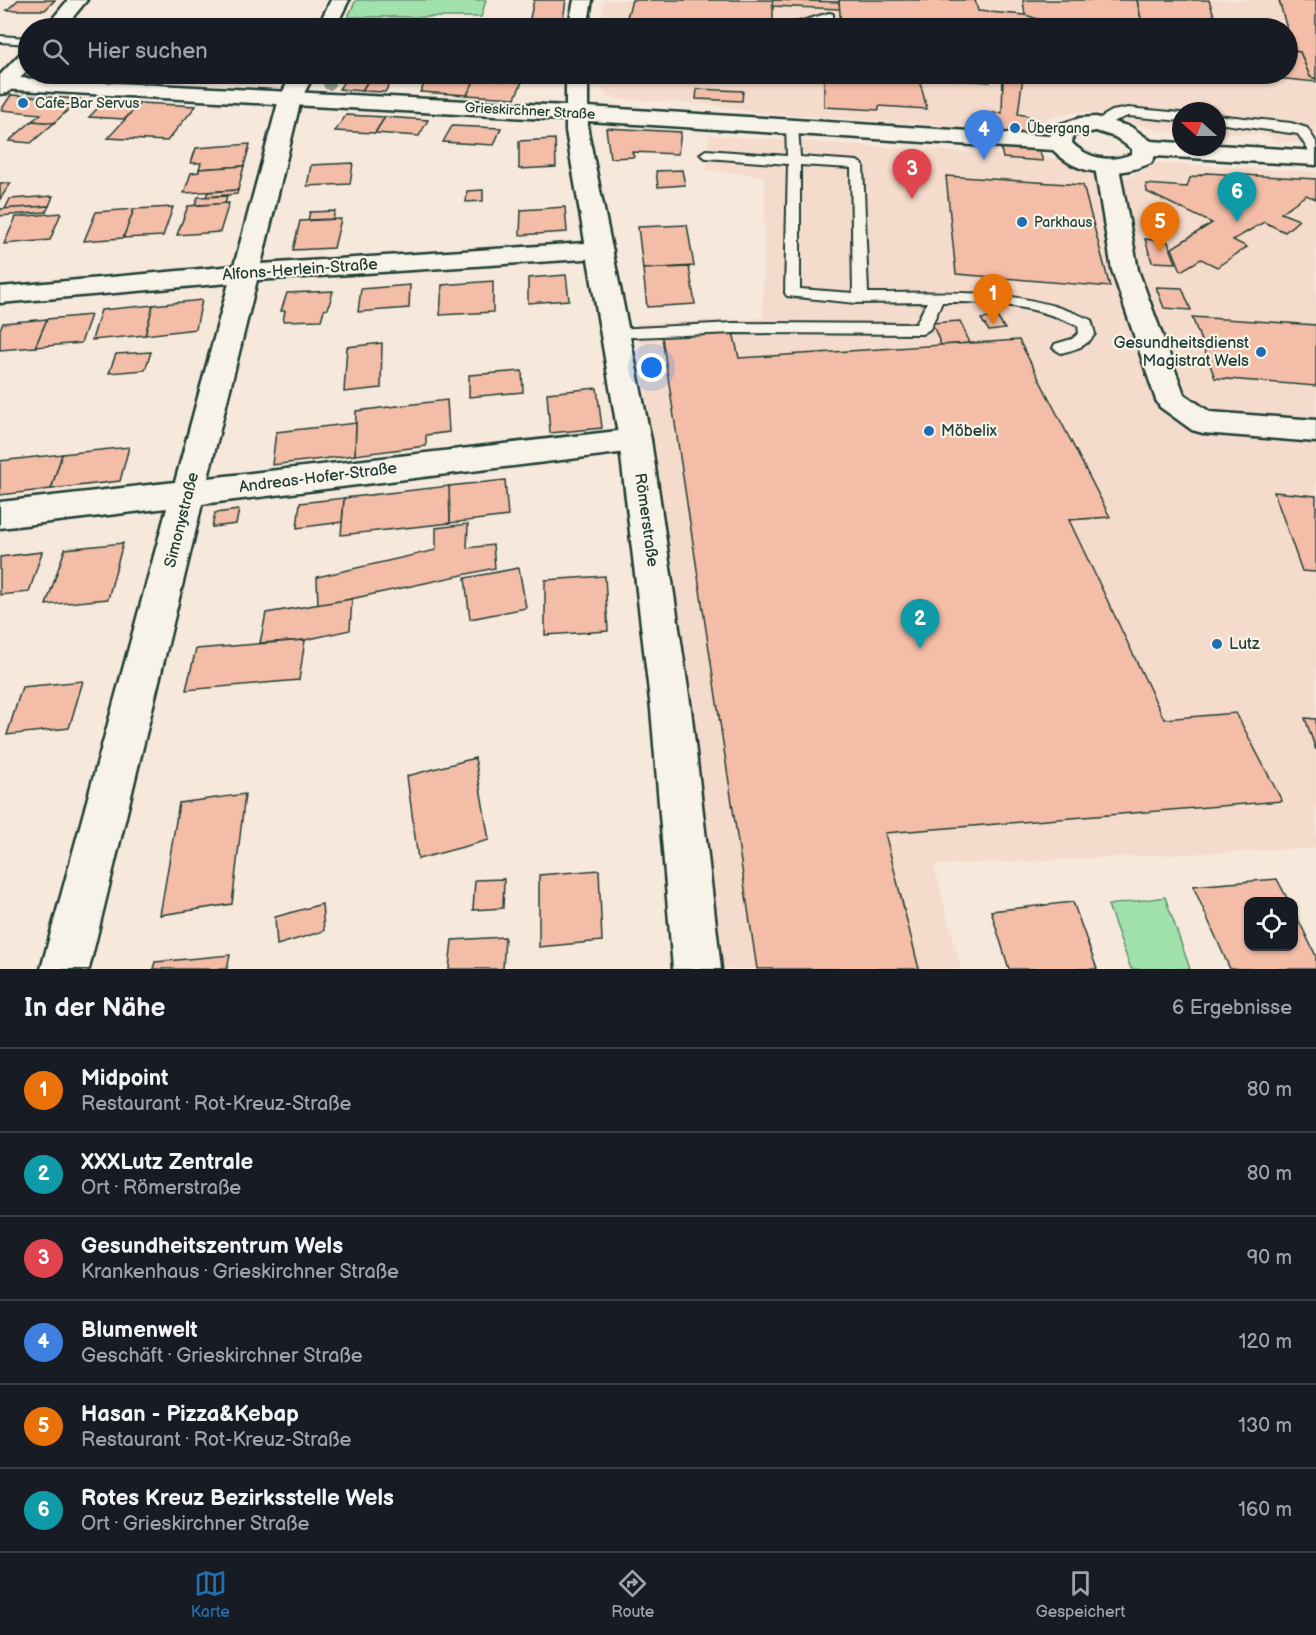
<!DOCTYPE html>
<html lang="de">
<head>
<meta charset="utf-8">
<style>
	body { margin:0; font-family:"Balsamiq Sans",sans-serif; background:#242831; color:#f1f3f6 }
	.controls { position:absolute; right:18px; bottom:18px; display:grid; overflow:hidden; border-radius:12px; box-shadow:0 2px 4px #0004 }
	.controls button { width:54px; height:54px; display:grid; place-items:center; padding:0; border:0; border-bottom:2px solid #363941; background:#171b24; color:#f1f3f6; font:30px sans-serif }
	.compass { position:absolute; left:1172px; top:102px; width:54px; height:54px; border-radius:50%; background:#171b24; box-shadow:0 2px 4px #0004; rotate:291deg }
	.you { position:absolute; left:652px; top:368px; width:21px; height:21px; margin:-15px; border:4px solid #fff; border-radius:50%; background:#1a73e8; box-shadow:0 0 0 9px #1a73e833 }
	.badge { display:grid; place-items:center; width:39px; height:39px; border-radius:50%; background:#1f6fb2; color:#fff; font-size:20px; font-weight:700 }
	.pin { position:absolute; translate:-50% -50px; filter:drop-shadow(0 2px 3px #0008) }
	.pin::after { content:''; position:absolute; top:32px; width:21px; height:18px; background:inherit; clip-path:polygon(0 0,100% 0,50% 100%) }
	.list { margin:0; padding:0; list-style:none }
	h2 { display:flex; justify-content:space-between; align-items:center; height:78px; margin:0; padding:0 24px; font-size:26px }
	h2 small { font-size:20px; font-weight:400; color:#9ea1a6 }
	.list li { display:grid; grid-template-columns:39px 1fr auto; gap:18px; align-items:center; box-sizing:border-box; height:84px; padding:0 24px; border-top:2px solid #363941 }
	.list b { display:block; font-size:22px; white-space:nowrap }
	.list p { margin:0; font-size:20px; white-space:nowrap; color:#9ea1a6 }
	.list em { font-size:20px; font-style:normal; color:#9ea1a6 }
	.icon { flex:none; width:33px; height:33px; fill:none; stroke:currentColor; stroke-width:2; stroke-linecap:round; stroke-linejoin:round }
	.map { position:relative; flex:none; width:1316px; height:969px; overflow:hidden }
	.search { position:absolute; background:#171b24; box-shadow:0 2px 4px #0004; left:18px; right:18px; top:18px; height:66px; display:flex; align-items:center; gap:15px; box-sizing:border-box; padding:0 21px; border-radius:33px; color:#9ea1a6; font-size:22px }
	.sheet { height:582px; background:#171b24 }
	nav { display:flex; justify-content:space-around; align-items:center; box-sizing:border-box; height:84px; border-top:2px solid #363941; background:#171b24; font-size:16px; color:#9ea1a6 }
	nav a { display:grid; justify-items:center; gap:3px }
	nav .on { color:#1f6fb2 }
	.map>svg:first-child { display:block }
	.built { fill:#f5dbcb }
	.green { fill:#a1e2ac; stroke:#609070; stroke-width:1.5 }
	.building { fill:#f3bda7; stroke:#1f3d34; stroke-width:1.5 }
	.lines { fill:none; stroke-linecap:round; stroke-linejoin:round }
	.service-casing { stroke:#1f3d34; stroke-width:4 }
	.minor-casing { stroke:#1f3d34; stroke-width:5 }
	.secondary-casing { stroke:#1f3d34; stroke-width:5 }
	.service { fill:#f7f3e8; fill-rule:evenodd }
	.minor { fill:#f7f3e8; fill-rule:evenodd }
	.secondary { fill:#f7f3e8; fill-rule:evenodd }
	.tree { fill:#8e9c8c }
	.poi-dot { fill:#1f6fb2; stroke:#f7f3e8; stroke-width:2 }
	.labels { text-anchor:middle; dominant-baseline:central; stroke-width:4.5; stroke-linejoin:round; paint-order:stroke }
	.far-poi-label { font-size:14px; fill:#1f3d34; stroke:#f7f3e8; text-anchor:start }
	.far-street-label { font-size:14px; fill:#1f3d34; stroke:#f7f3e8 }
	.street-label { font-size:16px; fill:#1f3d34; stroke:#f7f3e8 }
	.poi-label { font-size:16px; fill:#1f3d34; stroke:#f7f3e8; text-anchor:start }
</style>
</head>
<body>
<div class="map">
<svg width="1316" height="969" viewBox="0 0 1316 969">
	<rect width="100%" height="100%" fill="#f6e8db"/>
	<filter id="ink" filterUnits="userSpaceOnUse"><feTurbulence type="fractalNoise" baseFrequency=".0167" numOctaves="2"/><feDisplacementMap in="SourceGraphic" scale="12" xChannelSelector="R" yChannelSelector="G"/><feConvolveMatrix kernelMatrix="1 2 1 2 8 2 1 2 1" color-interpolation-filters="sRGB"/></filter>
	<g filter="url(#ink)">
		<g class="built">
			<polygon points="604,0 1316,0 1316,143 1276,142 1267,135 1218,133 1220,139 1217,138 1217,111 1181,111 1181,134 1155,130 1105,114 1077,112 1050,118 1017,131 752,112 704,104 620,99 609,96 602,90 602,74 1288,74 1288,28 602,28"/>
			<polygon points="709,135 1062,159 1102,176 1127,178 1158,163 1316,172 1316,848 934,865 961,969 722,969 637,324 763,318 765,176 706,170"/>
		</g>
		<g class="green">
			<polygon points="356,0 486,0 481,17 348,17"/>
			<polygon points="1165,897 1190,969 1131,969 1108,905"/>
		</g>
		<g class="building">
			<polygon points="18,0 55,0 45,10 7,10"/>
			<polygon points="534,0 566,0 562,27 528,27"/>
			<polygon points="632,0 773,0 773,28 683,26 684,28 624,28"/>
			<polygon points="773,0 839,2 840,9 772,6"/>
			<polygon points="839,0 975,0 978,11 1025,15 1074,28 841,28"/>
			<polygon points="1023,0 1137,0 1143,28 1067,28 1025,15"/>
			<polygon points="1137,0 1209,0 1218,28 1124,28 1124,27 1143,28"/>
			<polygon points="1279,0 1316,0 1316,79 1310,77 1300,52 1293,51"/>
			<polygon points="1288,47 1291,48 1293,51 1300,52 1310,77 1316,79 1316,82 1255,76 1255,74 1288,74"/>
			<polygon points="349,74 372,74 362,91 339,89"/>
			<polygon points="372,74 395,76 385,92 362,91"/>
			<polygon points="627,74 703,74 702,80 627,76"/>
			<polygon points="824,74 873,74 874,78 920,82 927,109 879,106 879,110 824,107"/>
			<polygon points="877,74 989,74 990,82"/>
			<polygon points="1003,74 1053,74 1023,76"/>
			<polygon points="1003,75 1023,76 1018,114 1028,116 1043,161 1003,158 993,113 1002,113"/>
			<polygon points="429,76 475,79 467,95 420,92"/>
			<polygon points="475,79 522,82 515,98 467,95"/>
			<polygon points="697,89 743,91 742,101 696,99"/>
			<polygon points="11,95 80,99 54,123 32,121 41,114 1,110"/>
			<polygon points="105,101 140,103 125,119 89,117"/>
			<polygon points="140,103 196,106 167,141 108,138"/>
			<polygon points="346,115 385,117 375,133 335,131"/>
			<polygon points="385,117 428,120 419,136 375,133"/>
			<polygon points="32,121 54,123 31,143 9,141"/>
			<polygon points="452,126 501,128 494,145 443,142"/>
			<polygon points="606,128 681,132 678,154 632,152 634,157 610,158"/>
			<polygon points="555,139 556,167 519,169 519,141"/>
			<polygon points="250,144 244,166 199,169 201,163 191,163 196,148"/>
			<polygon points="353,163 350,184 307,186 311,165"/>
			<polygon points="244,166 238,190 184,193 191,173 199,172 199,169"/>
			<polygon points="682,170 685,185 658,187 656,171"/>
			<polygon points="1206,173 1316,179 1316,199 1306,195 1281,213 1299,220 1285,232 1264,222 1233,240 1247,247 1217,267 1201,259 1181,271 1172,248 1212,223 1147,192 1146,184 1187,187 1190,178"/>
			<polygon points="946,176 1083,185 1110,287 956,274"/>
			<polygon points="0,183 11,183 0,199"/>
			<polygon points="238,190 237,194 206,197 208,192"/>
			<polygon points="483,190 483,201 466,202 467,191"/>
			<polygon points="53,196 49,206 5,209 10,199"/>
			<polygon points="227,196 225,204 195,205 198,197"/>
			<polygon points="229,203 220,232 177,235 188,206"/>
			<polygon points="49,206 46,212 0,216 0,209"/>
			<polygon points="173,207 163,236 123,238 134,209"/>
			<polygon points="565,207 567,232 520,235 521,210"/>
			<polygon points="134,209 123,238 84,241 96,212"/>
			<polygon points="335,211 333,219 308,220 310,212"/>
			<polygon points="61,213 50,240 4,244 16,217"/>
			<polygon points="341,219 334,248 293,250 300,221"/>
			<polygon points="687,225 694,266 643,269 638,227"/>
			<polygon points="1145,239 1168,242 1176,263 1152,262"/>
			<polygon points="689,267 695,304 647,307 643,269"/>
			<polygon points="566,275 569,300 528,303 528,278"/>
			<polygon points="493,281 493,312 440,315 442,285"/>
			<polygon points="410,285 409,308 358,312 361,289"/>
			<polygon points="1156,287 1182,288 1191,310 1164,308"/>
			<polygon points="333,291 328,309 324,310 321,320 283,321 285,311 281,311 287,293"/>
			<polygon points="202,300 196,329 145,335 153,305"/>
			<polygon points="153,305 145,335 92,340 101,310"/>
			<polygon points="91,315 81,343 35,347 47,319"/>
			<polygon points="997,317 1005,329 989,331 981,319"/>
			<polygon points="1192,317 1316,325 1316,386 1215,378"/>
			<polygon points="47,319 35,347 0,350 0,329 3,323"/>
			<polygon points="960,321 970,343 941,345 932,323"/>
			<polygon points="733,332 739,358 1019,340 1110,517 1069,520 1164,719 1236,713 1282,801 885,833 919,969 757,969 662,337"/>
			<polygon points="382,343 381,388 344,392 347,347"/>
			<polygon points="151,352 145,370 109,373 116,354"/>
			<polygon points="522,371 523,392 469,397 469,375"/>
			<polygon points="597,388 602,428 550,433 547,393"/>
			<polygon points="447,400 449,432 426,435 426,446 355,455 356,411"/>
			<polygon points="356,423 355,455 272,465 276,432"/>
			<polygon points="129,447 120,481 51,489 62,454"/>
			<polygon points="62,454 51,489 0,495 0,461"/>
			<polygon points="505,480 508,516 450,523 449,486"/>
			<polygon points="449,486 450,523 341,535 344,498"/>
			<polygon points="1274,492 1316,496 1316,572 1302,571"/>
			<polygon points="344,498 342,522 297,528 300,503"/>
			<polygon points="239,510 236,524 212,527 215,513"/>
			<polygon points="468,524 467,548 493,545 495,568 318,606 317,577 436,550 436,528"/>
			<polygon points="123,543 108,599 46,605 65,549"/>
			<polygon points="42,552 29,592 0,595 0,557"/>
			<polygon points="519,568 526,608 470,619 465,578"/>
			<polygon points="605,576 608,631 545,635 545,580"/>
			<polygon points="352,599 350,630 305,640 260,643 266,613"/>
			<polygon points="305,640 299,680 186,690 196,649"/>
			<polygon points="83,681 69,728 7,735 22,687"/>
			<polygon points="1305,718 1316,719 1316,750"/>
			<polygon points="475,758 489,840 418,859 407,776"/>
			<polygon points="245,794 232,904 160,915 179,803"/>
			<polygon points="599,870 602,941 539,947 539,875"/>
			<polygon points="504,879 503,908 473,910 475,880"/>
			<polygon points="1277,879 1289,902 1248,902 1248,946 1294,946 1294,911 1316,956 1316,969 1230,969 1193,886"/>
			<polygon points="1073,902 1097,969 1009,969 991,911"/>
			<polygon points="322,904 324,931 277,945 275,917"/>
			<polygon points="505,937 503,969 449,969 452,940"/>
			<polygon points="230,955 227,969 153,969 155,962"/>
		</g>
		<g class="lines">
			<g class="service-casing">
				<g id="service">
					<polygon points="829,13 833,14 833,18 794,28 779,28"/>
					<polygon points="0,36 28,38 28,44 0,42"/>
					<polygon points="1128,108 1181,113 1181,121 1128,116 1096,128 1090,124 1112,111"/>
					<polygon points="1217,115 1291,123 1307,128 1316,142 1316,157 1312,156 1298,134 1217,123"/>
					<path d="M792 122 798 126 800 157 857 161 863 165 868 293C947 293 1018 286 1091 320L1095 334C1086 347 1076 349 1061 353L1053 348 1055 344 1072 339 1079 333 1078 326C1037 306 995 302 950 302H942L930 329 922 334 734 333 609 338 607 334 615 329 734 323 916 324 927 302 856 303 787 296 785 293 788 164 706 158 700 154 706 150 787 156 786 126ZM800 165 851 168 853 293 800 289Z"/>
				</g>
			</g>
			<g class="minor-casing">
				<g id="minor">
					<polygon points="68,0 87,0 64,28 45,28"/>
					<polygon points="331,0 349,0 335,28 317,28"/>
					<polygon points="28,51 28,69 8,93 0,94 0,75 21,53"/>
					<polygon points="292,74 314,74 301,99 261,264 600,242 609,244 613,250 609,256 600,258 257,280 208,478 635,429 646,432 651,440 646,448 635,451 202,504 89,969 41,969 167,508 0,528 0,502 175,482 229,283 0,303 0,287 234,266 279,99"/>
					<polygon points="1107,160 1115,162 1119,167 1138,270 1184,394 1210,412 1316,420 1316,442 1203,433 1192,430 1160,407 1156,400 1112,270 1095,167 1099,162"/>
				</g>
			</g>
			<g class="secondary-casing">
				<g id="secondary">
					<polygon points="574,0 592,0 587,28 568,28"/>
					<path d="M566 74H588V107L1050 136 1055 126 1080 118 1096 117 1131 127 1151 141 1181 143V147L1217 145 1316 151V165L1155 156 1151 163C1118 177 1080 178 1053 150L588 121V131L651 440 691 709 721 969H673L651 709 619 440 566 131V120L0 89V77L566 106ZM1096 131 1115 137 1132 149V154C1110 163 1088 159 1072 143L1073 135Z"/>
				</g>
			</g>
			<use href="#service" class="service"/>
			<use href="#minor" class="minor"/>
			<use href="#secondary" class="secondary"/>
		</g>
		<circle class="tree" cx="329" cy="84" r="6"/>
	</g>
	<g class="poi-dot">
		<circle cx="23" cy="103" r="6"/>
		<circle cx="1015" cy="128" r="6"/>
		<circle cx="1022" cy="222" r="6"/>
		<circle cx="1261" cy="352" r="6"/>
		<circle cx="929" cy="431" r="6"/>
		<circle cx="1217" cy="644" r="6"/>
	</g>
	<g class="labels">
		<g class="far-poi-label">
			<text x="35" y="103">Cafe-Bar Servus</text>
			<text x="1027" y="128">Übergang</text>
			<text x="1034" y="222">Parkhaus</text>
		</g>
		<g class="far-street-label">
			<text transform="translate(530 111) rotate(3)">Grieskirchner Straße</text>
		</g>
		<g class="street-label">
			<text transform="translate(300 270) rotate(-4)">Alfons-Herlein-Straße</text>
			<text transform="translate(318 478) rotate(-7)">Andreas-Hofer-Straße</text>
			<text transform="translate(182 520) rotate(-76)">Simonystraße</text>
			<text transform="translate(646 520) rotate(82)">Römerstraße</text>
		</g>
		<g class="poi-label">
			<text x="1249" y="343" text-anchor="end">Gesundheitsdienst<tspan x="1249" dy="18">Magistrat Wels</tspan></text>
			<text x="941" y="431">Möbelix</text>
			<text x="1229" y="644">Lutz</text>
		</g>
	</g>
</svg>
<div class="controls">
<button><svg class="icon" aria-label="locate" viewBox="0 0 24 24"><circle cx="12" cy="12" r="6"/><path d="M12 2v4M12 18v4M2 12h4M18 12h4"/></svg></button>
</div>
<svg class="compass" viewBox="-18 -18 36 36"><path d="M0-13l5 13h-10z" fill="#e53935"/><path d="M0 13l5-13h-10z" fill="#9ea1a6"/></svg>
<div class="you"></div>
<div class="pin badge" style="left:993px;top:324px;background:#e8710a">1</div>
<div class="pin badge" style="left:920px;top:649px;background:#0f9aa8">2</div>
<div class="pin badge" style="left:912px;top:199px;background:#e0444e">3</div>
<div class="pin badge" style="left:984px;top:160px;background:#3f7fe0">4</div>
<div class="pin badge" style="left:1160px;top:252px;background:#e8710a">5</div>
<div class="pin badge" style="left:1237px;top:222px;background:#0f9aa8">6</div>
<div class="search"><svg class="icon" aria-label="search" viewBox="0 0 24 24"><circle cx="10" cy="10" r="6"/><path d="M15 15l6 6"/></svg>Hier suchen</div>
</div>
<section class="sheet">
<h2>In der Nähe<small>6 Ergebnisse</small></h2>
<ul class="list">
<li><span class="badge" style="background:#e8710a">1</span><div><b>Midpoint</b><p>Restaurant · Rot-Kreuz-Straße</p></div><em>80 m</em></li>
<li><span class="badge" style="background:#0f9aa8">2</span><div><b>XXXLutz Zentrale</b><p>Ort · Römerstraße</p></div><em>80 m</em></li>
<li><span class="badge" style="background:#e0444e">3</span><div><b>Gesundheitszentrum Wels</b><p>Krankenhaus · Grieskirchner Straße</p></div><em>90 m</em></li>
<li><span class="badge" style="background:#3f7fe0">4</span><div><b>Blumenwelt</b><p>Geschäft · Grieskirchner Straße</p></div><em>120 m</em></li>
<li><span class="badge" style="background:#e8710a">5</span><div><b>Hasan - Pizza&amp;Kebap</b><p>Restaurant · Rot-Kreuz-Straße</p></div><em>130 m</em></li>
<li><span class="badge" style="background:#0f9aa8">6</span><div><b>Rotes Kreuz Bezirksstelle Wels</b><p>Ort · Grieskirchner Straße</p></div><em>160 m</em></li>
</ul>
</section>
<nav>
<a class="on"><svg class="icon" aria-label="map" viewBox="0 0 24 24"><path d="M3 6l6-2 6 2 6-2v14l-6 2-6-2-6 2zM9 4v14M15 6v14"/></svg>Karte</a>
<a><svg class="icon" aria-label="directions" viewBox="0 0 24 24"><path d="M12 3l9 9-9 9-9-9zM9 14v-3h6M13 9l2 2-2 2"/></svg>Route</a>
<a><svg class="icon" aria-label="saved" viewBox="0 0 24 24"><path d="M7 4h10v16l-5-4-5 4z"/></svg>Gespeichert</a>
</nav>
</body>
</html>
